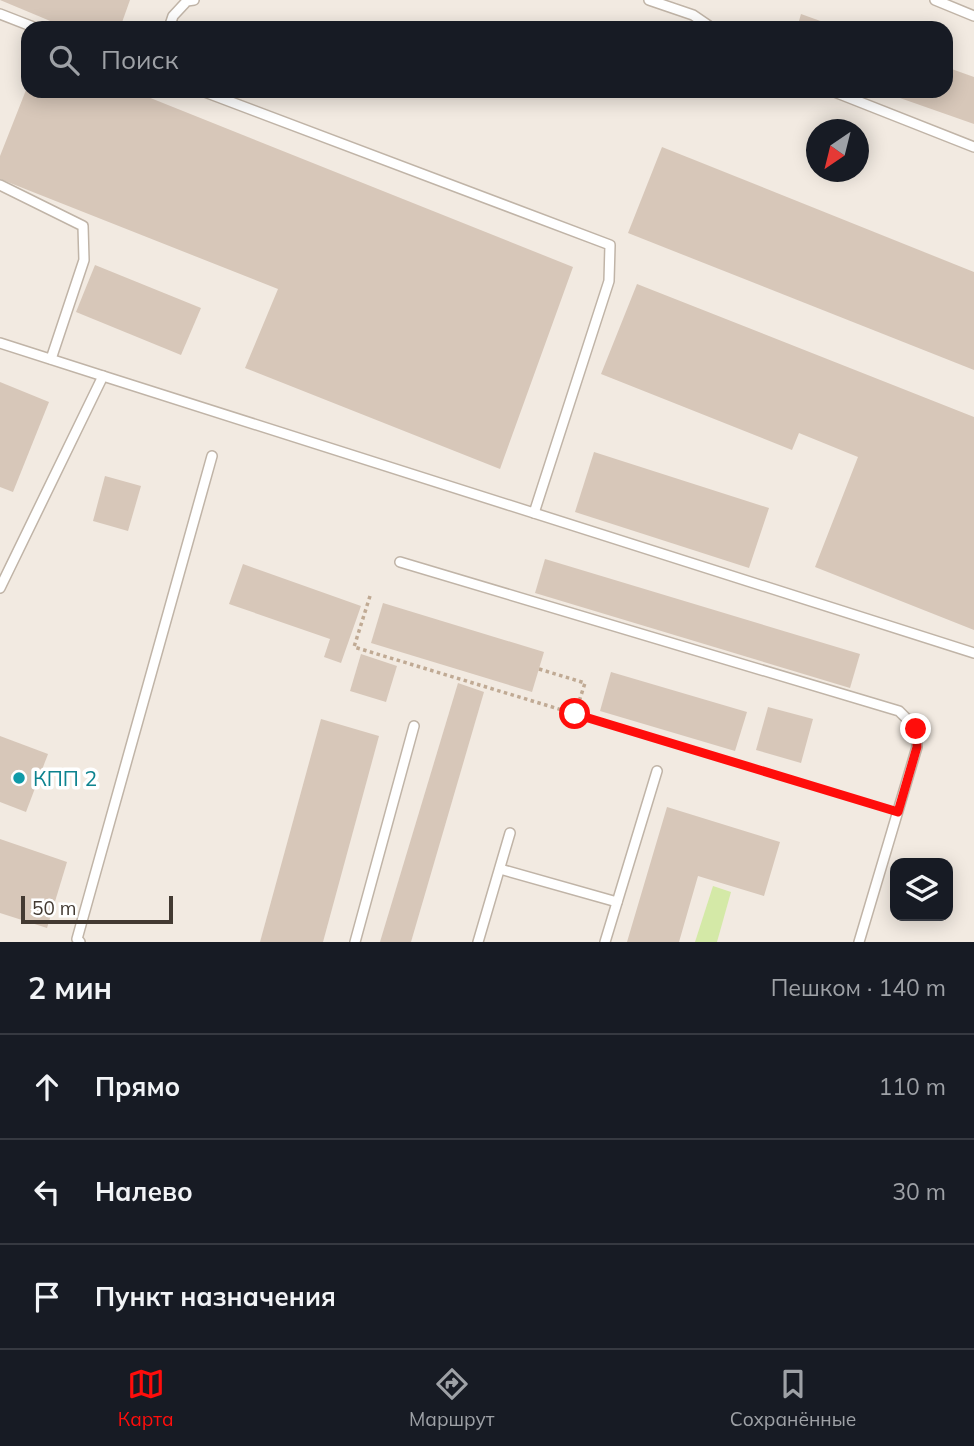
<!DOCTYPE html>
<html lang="ru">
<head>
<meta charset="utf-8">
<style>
	body { margin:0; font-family:Mulish,sans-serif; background:#242831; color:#f1f3f6 }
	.controls { position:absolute; right:21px; bottom:21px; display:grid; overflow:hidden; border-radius:14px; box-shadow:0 4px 18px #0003 }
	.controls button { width:63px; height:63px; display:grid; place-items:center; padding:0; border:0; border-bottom:2px solid #363941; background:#171b24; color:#f1f3f6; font:35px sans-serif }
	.compass { position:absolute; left:806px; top:119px; width:63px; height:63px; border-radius:50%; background:#171b24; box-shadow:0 4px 18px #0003; rotate:215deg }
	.scale { position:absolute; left:21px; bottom:18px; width:152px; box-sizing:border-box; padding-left:7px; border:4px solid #433a32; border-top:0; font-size:19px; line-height:24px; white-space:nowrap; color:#433a32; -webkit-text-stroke:5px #fff; paint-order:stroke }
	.stop { position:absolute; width:21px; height:21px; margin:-16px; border:5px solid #ff0d0b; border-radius:50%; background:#fff }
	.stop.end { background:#ff0d0b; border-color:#fff; box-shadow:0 2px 7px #0008 }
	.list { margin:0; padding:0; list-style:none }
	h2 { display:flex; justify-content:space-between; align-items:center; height:91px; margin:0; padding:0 28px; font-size:30px }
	h2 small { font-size:23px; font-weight:400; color:#9ea1a6 }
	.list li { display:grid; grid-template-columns:46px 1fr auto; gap:21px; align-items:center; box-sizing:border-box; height:105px; padding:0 28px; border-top:2px solid #363941 }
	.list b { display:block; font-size:26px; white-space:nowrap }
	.list em { font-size:23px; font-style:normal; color:#9ea1a6 }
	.icon { flex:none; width:38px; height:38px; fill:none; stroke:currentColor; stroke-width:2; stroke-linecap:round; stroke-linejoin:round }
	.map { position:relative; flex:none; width:974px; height:942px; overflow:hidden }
	.search { position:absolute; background:#171b24; box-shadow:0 4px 18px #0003; left:21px; right:21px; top:21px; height:77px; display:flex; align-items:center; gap:18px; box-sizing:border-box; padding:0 24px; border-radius:21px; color:#9ea1a6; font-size:26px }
	.sheet { height:406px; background:#171b24 }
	nav { display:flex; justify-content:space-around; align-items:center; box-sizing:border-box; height:98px; border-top:2px solid #363941; background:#171b24; font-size:19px; color:#9ea1a6 }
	nav a { display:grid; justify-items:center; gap:4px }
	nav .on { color:#ff0d0b }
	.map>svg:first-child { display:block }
	.green { fill:#d4e9a7 }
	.building { fill:#d7c7b9 }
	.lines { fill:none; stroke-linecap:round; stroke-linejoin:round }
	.service-casing { stroke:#c0b4a7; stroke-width:12 }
	.path { stroke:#c0aa94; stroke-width:3.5; stroke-dasharray:3.5 3.5; stroke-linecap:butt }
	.service { stroke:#fff; stroke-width:9 }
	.route { stroke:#ff0d0b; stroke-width:9 }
	.culture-dot { fill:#0f9aa8; stroke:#fff; stroke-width:2.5 }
	.labels { text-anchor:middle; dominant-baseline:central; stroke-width:7; stroke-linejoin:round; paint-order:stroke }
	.culture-label { font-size:21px; fill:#0d838f; stroke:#fff; text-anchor:start }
</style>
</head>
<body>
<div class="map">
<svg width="974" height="942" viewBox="0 0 974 942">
	<rect width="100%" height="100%" fill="#f2eae1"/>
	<polygon class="green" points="713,886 731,892 717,942 695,942"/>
	<g class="building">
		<polygon points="0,0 130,0 120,28 67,28"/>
		<polygon points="801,14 840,28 797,28"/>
		<polygon points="946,67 974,77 974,124 880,91 946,91"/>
		<polygon points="28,85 28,91 133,91 573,267 500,469 245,368 278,289 0,179 0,156"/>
		<polygon points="662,147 974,272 974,370 628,233"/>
		<polygon points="95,265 201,308 181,355 76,312"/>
		<polygon points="637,284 974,417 974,630 815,567 858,457 799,433 792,450 601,374"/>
		<polygon points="0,382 49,402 13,492 0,487"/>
		<polygon points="594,452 769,508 749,568 575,512"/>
		<polygon points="105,476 141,486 128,531 93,521"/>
		<polygon points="545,559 860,654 850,688 535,593"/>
		<polygon points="243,564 361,606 341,663 324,657 330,639 229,604"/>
		<polygon points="383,603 544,652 532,692 371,643"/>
		<polygon points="361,654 397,666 386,702 350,691"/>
		<polygon points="611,672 747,712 735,751 600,711"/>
		<polygon points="458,683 484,692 411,942 380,942"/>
		<polygon points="768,707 813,719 801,763 756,750"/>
		<polygon points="321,719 379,736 323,942 260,942"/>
		<polygon points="0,736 48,754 26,812 0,802"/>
		<polygon points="667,807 780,842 764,896 698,876 679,942 627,942"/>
		<polygon points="0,839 67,862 47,928 0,913"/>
	</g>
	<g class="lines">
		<g class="service-casing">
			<g id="service">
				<polyline points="649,0 693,15 712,28"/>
				<polyline points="935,0 974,16"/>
				<polyline points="0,14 36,28"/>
				<polyline points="169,28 173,16 187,1 194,0"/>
				<polyline points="202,91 610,245 609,281 534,513"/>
				<polyline points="832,91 974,147"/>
				<polyline points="0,185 83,226 84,260 51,359"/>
				<polyline points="0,343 103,376"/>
				<polyline points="400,562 899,711 916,728 917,747 859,942"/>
				<polyline points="0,588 103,376 974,653"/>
				<polyline points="500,869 617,902"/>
				<polyline points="80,942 77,939 212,456"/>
				<polyline points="355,942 414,726"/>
				<polyline points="478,942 510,833"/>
				<polyline points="605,942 657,771"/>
			</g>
		</g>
		<g class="path">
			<polyline points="370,596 354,647 886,808"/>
			<polyline points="539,669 585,683 575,714"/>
		</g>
		<use href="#service" class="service"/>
	</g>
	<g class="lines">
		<polyline class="route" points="575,714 898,812 917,747 916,729"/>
	</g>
	<circle class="culture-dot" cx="19" cy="778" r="7"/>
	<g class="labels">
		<g class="culture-label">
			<text x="33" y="778">КПП 2</text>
		</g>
	</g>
</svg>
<div class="controls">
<button><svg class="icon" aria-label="layers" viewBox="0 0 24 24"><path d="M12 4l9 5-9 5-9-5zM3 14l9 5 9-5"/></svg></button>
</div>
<svg class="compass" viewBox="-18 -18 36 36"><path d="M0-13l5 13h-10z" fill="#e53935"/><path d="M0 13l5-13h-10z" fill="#9ea1a6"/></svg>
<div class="scale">50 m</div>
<div class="stop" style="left:575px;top:714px"></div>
<div class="stop end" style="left:916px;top:729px"></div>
<div class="search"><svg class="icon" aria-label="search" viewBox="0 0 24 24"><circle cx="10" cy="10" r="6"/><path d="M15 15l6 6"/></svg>Поиск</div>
</div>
<section class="sheet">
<h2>2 мин<small>Пешком · 140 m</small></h2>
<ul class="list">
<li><svg class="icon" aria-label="ahead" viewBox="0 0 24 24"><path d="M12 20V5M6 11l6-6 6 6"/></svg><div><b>Прямо</b></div><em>110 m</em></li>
<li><svg class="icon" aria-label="left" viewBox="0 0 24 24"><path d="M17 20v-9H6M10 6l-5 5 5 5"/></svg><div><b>Налево</b></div><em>30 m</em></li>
<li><svg class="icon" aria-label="arrive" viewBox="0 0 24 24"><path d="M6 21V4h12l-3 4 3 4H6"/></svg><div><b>Пункт назначения</b></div></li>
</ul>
</section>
<nav>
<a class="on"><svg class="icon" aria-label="map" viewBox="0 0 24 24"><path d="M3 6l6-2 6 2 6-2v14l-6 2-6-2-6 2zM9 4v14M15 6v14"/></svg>Карта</a>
<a><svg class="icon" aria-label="directions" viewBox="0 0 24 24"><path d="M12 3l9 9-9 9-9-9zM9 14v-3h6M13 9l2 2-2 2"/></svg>Маршрут</a>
<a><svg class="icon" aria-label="saved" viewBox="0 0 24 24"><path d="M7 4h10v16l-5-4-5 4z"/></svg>Сохранённые</a>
</nav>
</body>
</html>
